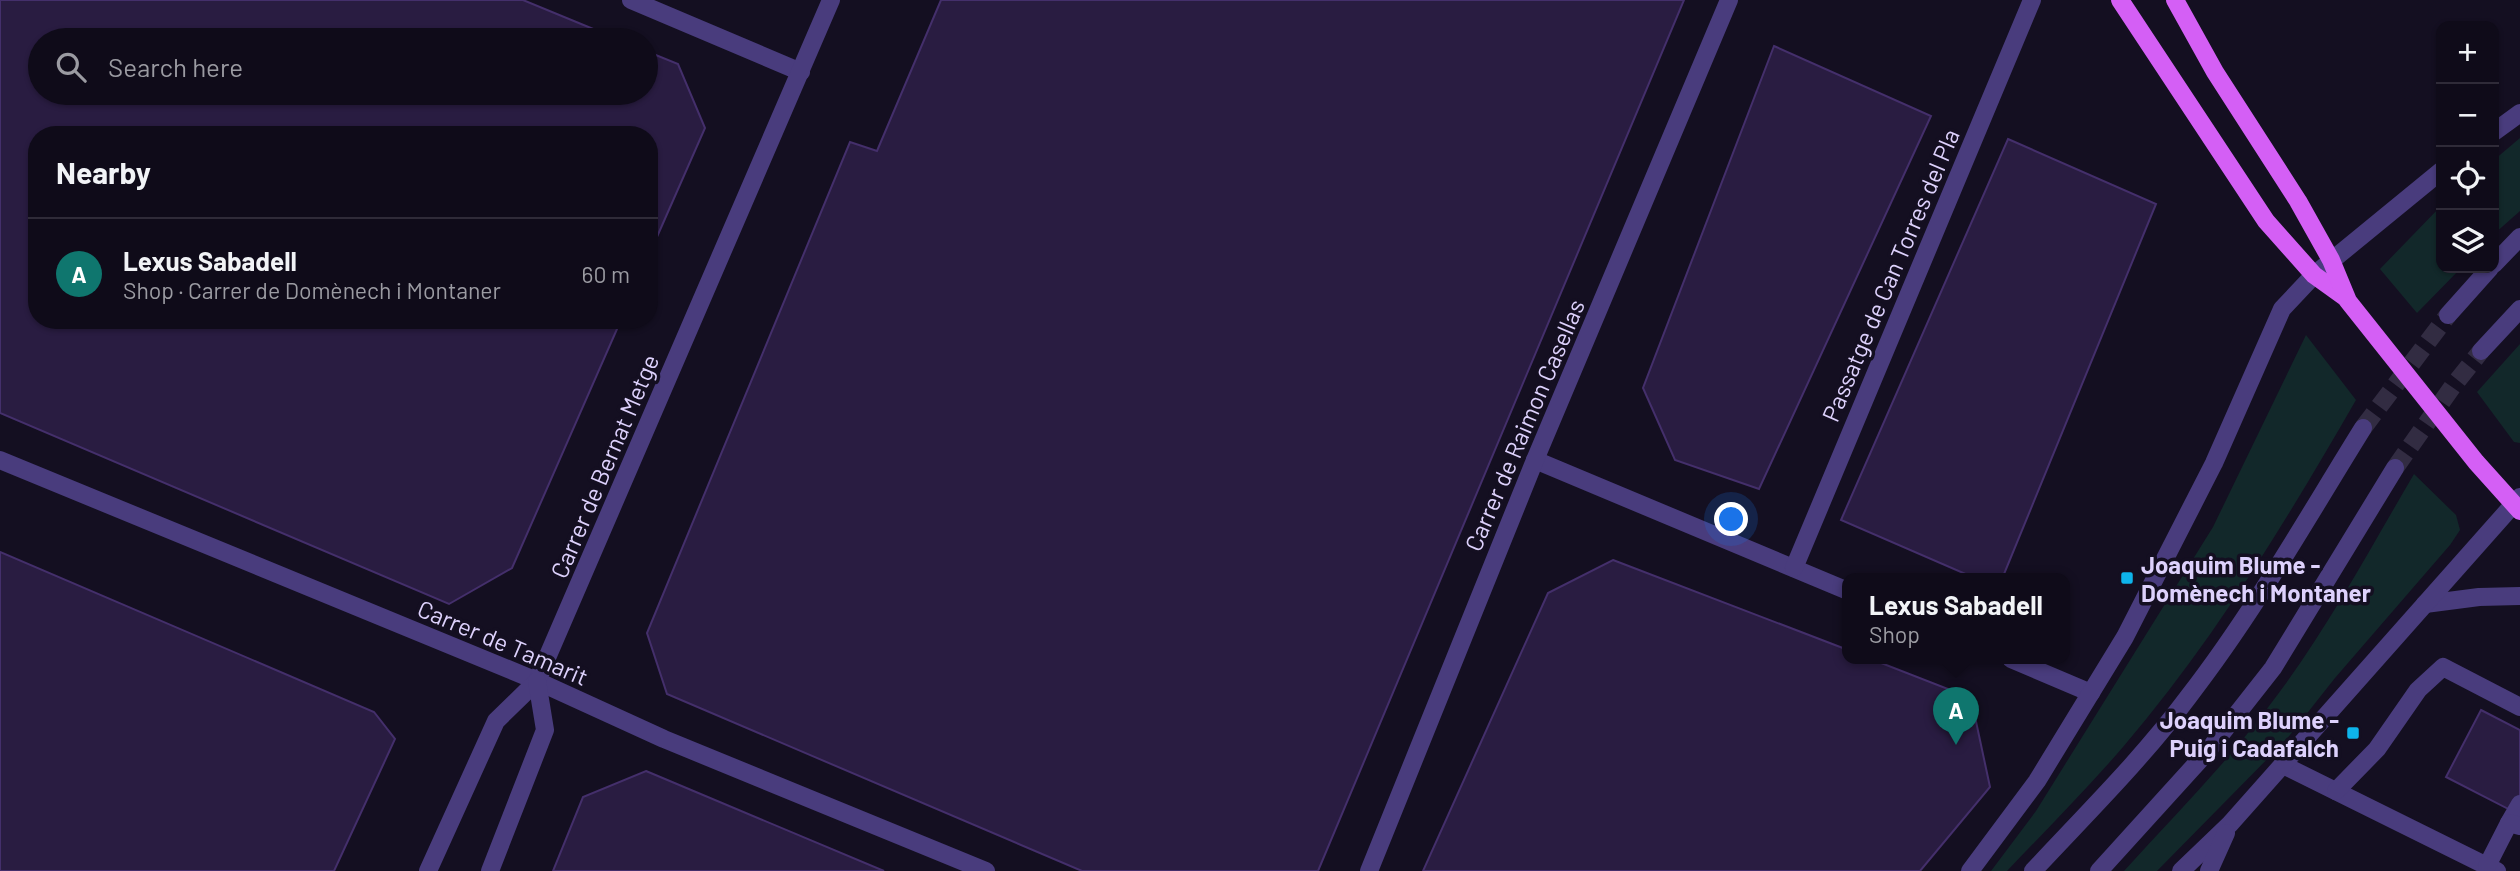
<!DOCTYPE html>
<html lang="en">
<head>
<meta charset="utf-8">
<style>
	body { margin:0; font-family:Barlow,sans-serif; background:#181422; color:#f1f3f6 }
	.controls { position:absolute; right:21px; top:21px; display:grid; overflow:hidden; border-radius:14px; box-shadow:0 2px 5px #0004 }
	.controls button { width:63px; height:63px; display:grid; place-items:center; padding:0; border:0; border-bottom:2px solid #2f2b38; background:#0f0b19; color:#f1f3f6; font:35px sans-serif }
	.you { position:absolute; left:1732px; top:520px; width:24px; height:24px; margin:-18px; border:5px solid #fff; border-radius:50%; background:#1a73e8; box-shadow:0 0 0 10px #1a73e833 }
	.badge { display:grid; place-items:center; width:46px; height:46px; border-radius:50%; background:#0f766e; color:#fff; font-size:23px; font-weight:700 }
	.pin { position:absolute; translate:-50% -58px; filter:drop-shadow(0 2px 4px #0008) }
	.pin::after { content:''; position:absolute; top:37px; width:24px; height:21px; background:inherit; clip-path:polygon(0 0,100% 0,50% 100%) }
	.popup { position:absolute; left:1842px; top:573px; width:228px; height:91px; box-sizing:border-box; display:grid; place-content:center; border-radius:14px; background:#0f0b19; filter:drop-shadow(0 2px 5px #0005); font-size:23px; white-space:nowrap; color:#9b9ba2 }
	.popup b { font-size:26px; color:#f1f3f6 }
	.popup::after { content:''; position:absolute; left:50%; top:100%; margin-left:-14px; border:14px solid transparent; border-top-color:#0f0b19 }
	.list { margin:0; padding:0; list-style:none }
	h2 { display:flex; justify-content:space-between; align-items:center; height:91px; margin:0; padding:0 28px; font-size:30px }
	h2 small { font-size:23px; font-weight:400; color:#9b9ba2 }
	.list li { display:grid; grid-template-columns:46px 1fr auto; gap:21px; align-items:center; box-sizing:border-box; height:112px; padding:0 28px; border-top:2px solid #2f2b38 }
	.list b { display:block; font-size:26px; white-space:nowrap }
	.list p { margin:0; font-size:23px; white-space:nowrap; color:#9b9ba2 }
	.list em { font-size:23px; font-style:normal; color:#9b9ba2 }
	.icon { flex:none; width:38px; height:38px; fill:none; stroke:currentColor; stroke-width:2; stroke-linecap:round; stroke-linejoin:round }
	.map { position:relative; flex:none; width:2520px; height:871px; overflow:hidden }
	.search { position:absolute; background:#0f0b19; box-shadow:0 2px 5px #0004; left:28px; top:28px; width:630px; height:77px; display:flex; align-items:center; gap:18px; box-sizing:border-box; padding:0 24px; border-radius:38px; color:#9b9ba2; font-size:26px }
	.panel { position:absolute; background:#0f0b19; box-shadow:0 2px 5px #0004; left:28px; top:126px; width:630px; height:203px; border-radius:28px }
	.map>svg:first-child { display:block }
	.green { fill:#12282a }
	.building { fill:#291c41; stroke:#442f6b; stroke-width:2 }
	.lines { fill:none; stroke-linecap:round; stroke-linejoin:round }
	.minor-tunnel { stroke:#322c42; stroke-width:18; stroke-dasharray:18 9; stroke-linecap:butt }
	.minor { stroke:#493c7d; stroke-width:18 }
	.major { stroke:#d45ff5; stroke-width:18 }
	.poi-dot { fill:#0eb4eb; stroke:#140f21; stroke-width:2.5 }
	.labels { text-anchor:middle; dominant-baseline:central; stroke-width:7; stroke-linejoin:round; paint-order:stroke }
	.street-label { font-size:24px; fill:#ddd1fc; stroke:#140f21 }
	.poi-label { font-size:24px; font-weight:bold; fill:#ddd1fc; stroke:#140f21; text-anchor:start }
</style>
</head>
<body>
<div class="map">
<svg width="2520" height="871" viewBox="0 0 2520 871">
	<rect width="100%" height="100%" fill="#140f21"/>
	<g class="green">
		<polygon points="2520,138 2520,211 2494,234 2494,160"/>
		<polygon points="2441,206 2441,268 2461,268 2417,313 2380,269"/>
		<path d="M2306 335 2356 400C2286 521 2214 641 2123 747 2086 790 2046 830 2007 871H1991L2036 811 2213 527Z"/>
		<polygon points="2520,344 2520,443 2514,442 2477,392"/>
		<path d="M2414 474 2456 515 2460 530 2450 545 2335 678 2286 740 2157 871H2124C2172 818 2223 767 2266 710 2323 637 2367 554 2414 474Z"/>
	</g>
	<g class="building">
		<polygon points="0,0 523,0 620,40 40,40 40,93 646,93 646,51 678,64 705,128 649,255 649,135 37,135 37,320 621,320 512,568 449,604 0,413"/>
		<polygon points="941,0 1684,0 1318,871 1082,871 667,694 647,633 850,142 877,151"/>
		<polygon points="1774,46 1931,116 1759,489 1675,460 1643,388"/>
		<polygon points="2008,139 2156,204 2002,579 1977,579 1841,520"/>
		<polygon points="0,552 374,712 395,739 334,871 0,871"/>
		<polygon points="1613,560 1848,650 1848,659 1871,659 1971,698 1990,787 1920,871 1423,871 1548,593"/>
		<polygon points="2481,710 2520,730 2520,815 2446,777"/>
		<polygon points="646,771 884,871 553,871 583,797"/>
	</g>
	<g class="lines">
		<g class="minor-tunnel">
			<polyline points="2363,428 2448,315"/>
			<polyline points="2395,468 2453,386 2481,351"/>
		</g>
		<g class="minor">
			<polyline points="631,0 801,72"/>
			<polyline points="2494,132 2520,113"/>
			<polyline points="2494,264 2520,237"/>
			<polyline points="2448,315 2490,268"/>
			<polyline points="2481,351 2520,309"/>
			<polyline points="0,460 537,681 664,739 986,871"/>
			<polyline points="1535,460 1848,591"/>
			<polyline points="1794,568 2032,0"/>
			<polyline points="2425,604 2479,597 2520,596"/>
			<polyline points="2011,659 2091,693"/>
			<polyline points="2283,765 2497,871"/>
			<polyline points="2336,791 2377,749 2418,690 2443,667 2520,707"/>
			<polyline points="2509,823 2520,804"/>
			<polyline points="2487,866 2509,823 2520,826"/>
			<polyline points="428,871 496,721 537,681 831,0"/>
			<polyline points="490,871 545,730 537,681"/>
			<polyline points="1369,871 1535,460 1729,0"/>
			<polyline points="1970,871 2037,781 2125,637 2214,463 2282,309 2314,275 2441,171"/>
			<path d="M2033 871C2086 814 2142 759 2189 696 2254 612 2307 518 2363 428"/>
			<polyline points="2099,871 2207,752 2273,668 2395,468"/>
			<polyline points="2181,871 2230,824 2520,497"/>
			<polyline points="2209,871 2226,833"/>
		</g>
		<g class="major">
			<polyline points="2120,0 2266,221 2314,275 2346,298"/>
			<polyline points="2175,0 2215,72 2298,201 2331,260 2348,301 2476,462 2520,511"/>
		</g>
	</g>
	<g class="poi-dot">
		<rect x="2120" y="571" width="14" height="14" rx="3.5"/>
		<rect x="2346" y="726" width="14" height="14" rx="3.5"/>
	</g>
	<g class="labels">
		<g class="street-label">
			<text transform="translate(1890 275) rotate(-67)">Passatge de Can Torres del Pla</text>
			<text transform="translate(1524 425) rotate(-67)">Carrer de Raimon Casellas</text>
			<text transform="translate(604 466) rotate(-67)">Carrer de Bernat Metge</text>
			<text transform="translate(503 642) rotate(23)">Carrer de Tamarit</text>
		</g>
		<g class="poi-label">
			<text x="2141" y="564">Joaquim Blume -<tspan x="2141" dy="28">Domènech i Montaner</tspan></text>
			<text x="2339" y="719" text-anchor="end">Joaquim Blume -<tspan x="2339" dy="28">Puig i Cadafalch</tspan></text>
		</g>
	</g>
</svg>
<div class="controls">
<button>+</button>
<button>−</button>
<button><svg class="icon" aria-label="locate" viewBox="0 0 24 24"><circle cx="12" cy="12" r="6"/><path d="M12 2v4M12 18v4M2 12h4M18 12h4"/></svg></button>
<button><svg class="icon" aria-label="layers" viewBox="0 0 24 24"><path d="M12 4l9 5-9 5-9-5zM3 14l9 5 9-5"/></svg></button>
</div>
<div class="you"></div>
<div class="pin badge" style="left:1956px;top:745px">A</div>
<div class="popup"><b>Lexus Sabadell</b>Shop</div>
<div class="search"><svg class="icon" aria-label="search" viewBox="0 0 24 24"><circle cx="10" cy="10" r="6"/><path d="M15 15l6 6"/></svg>Search here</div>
<section class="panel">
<h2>Nearby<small></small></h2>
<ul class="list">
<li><span class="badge">A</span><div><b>Lexus Sabadell</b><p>Shop · Carrer de Domènech i Montaner</p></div><em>60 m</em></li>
</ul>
</section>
</div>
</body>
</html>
